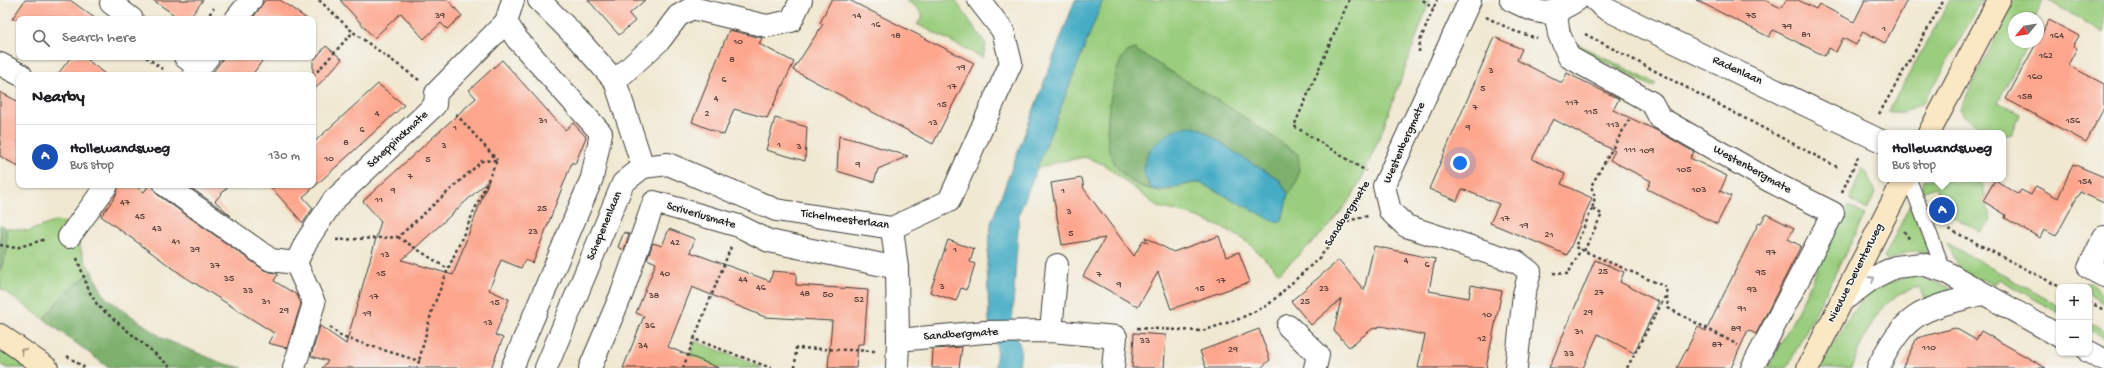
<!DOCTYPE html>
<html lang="en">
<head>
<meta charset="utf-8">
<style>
	body { margin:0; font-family:"Gochi Hand",sans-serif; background:#f2f2f2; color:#202124 }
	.controls { position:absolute; right:12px; bottom:12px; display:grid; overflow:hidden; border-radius:8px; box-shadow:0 1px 3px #0004 }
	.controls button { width:36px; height:36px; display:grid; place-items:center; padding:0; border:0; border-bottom:1px solid #e0e0e0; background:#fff; color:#202124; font:20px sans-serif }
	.compass { position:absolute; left:2008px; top:12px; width:36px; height:36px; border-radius:50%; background:#fff; box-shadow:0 1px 3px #0004; rotate:240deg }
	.you { position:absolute; left:1460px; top:163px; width:14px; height:14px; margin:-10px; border:3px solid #fff; border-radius:50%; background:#1a73e8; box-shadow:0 0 0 6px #1a73e833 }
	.badge { display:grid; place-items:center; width:26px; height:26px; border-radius:50%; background:#d93025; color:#fff; font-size:13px; font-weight:700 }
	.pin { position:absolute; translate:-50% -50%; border:2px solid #fff; box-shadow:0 1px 4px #0006 }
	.popup { position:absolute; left:1878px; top:130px; width:128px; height:52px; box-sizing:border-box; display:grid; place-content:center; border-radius:8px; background:#fff; filter:drop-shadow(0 1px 3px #0005); font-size:13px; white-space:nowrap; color:#757577 }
	.popup b { font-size:15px; color:#202124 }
	.popup::after { content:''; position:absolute; left:50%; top:100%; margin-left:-8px; border:8px solid transparent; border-top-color:#fff }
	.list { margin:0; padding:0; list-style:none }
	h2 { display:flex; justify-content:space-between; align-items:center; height:52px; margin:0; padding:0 16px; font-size:17px }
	h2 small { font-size:13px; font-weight:400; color:#757577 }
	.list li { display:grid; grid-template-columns:26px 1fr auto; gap:12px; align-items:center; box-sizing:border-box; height:64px; padding:0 16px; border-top:1px solid #e0e0e0 }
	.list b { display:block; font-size:15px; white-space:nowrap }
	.list p { margin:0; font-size:13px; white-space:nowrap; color:#757577 }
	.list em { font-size:13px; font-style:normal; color:#757577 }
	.icon { flex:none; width:22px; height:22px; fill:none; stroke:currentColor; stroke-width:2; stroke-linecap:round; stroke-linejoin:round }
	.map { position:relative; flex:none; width:2104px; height:368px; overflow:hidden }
	.search { position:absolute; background:#fff; box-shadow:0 1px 3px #0004; left:16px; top:16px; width:300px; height:44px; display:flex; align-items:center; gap:10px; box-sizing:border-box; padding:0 14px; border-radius:8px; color:#757577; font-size:15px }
	.panel { position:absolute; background:#fff; box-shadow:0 1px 3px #0004; left:16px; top:72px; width:300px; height:116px; border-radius:8px }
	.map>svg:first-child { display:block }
	.green { fill:#9acd7d; stroke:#5b744c; fill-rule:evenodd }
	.forest { fill:#7bb06c; stroke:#4c6644 }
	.water { fill:#44acc4; stroke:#306470 }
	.building { fill:#fda68d; fill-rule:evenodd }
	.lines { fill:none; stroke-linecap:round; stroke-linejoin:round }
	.service-casing { stroke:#3c3b37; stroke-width:16 }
	.minor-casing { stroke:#3c3b37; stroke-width:24 }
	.secondary-casing { stroke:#3c3b37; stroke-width:24 }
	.path { stroke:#3c3b37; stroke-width:2.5; stroke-dasharray:3 3; stroke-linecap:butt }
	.service { stroke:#fff; stroke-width:14 }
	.minor { stroke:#fff; stroke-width:22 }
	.secondary { stroke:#fae7c3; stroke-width:22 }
	.oneway { stroke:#999 }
	.oneway2 { stroke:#968c78 }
	.labels { text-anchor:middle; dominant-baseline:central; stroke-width:3; stroke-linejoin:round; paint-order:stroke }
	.number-label { font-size:10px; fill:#543e38 }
	.street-label { font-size:12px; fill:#1c1c1c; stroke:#f6f6f2 }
</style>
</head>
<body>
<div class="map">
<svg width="2104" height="368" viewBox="0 0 2104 368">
	<rect width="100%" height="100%" fill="#f6f6f2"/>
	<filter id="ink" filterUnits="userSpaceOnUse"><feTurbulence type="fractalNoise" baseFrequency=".025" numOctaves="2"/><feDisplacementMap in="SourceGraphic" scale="8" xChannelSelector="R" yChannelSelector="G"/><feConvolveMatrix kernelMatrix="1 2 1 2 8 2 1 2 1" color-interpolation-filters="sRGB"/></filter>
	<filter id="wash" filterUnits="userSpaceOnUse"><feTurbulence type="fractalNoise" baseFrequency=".012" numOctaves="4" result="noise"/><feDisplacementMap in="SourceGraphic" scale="16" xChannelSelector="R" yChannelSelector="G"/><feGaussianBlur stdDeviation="0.9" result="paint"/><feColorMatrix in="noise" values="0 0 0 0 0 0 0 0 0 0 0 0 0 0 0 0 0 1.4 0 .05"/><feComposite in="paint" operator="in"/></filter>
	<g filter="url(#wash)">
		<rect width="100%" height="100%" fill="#f0e8d1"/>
		<g class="green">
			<path d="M905 0H955L986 44 983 58 917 24 923 17C919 8 914 5 905 0Z"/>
			<path d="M1103 0H1430L1382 131 1363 176 1352 197 1328 228 1279 273 1249 243 1228 230 1188 214 1158 207 1103 164 1085 157 1058 162 1036 169ZM1134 49 1227 106 1298 154 1293 189 1288 194 1282 221 1200 183C1186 182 1171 192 1159 191 1140 188 1127 182 1117 165 1095 129 1115 87 1127 52Z"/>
			<polygon points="1950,0 1982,0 1938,79 1923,102 1903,112 1888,112"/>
			<polygon points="2014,0 2043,0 2035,18 2014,18 2014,42 2028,42 1998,102 2020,114 2012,134 2003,136 2003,133 1986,133 1964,116 1960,109"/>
			<polygon points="2047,0 2104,0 2104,33"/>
			<polygon points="1573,45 1580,45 1656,84 1653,87 1580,49 1575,52"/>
			<polygon points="1862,168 1867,173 1875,194 1867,210 1850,200"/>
			<polygon points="1924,179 1981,179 1991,221 1981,232 1945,212 1936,187 1922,192"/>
			<polygon points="1911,203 1932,253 1911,251 1887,261 1884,258"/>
			<polygon points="1848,206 1865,215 1787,368 1768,368 1798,310"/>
			<polygon points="57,221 73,225 85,262 92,272 66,292 44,319 0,288 0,270 7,252 6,228 29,231"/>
			<polygon points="1947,243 2059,306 2059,313 1999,279 1995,284 1981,279 1973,282 1962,273"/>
			<path d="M1915 275 1949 287 1951 292 1926 300 1920 287C1880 293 1865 335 1851 368H1820C1834 344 1851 305 1875 290 1888 283 1901 279 1915 275Z"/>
			<polygon points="2071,283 2090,283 2104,296 2104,303 2089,295 2089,287 2073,287"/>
			<polygon points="2089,323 2104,331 2104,338 2089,330"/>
			<polygon points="695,341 763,368 685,368"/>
			<polygon points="0,344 35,368 7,368 0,364"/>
		</g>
		<g class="forest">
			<path d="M1134 49 1227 106 1298 154C1300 169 1300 183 1288 194L1279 179 1245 159 1146 179 1152 189C1133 186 1117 173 1110 154 1103 135 1112 75 1122 58 1125 53 1129 51 1134 49Z"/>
			<polygon points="0,225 6,228 7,252 0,270"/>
			<polygon points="92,272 105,297 164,339 222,363 243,368 109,368 44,319 66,292"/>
		</g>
		<g class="water">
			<polygon points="1075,0 1103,0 1019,214 1012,323 1021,349 1019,368 995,368 997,348 989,322 987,264 991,223"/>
			<path d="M1188 126 1201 129 1245 159 1279 179 1288 194 1282 221 1278 223 1200 183C1184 182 1168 193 1152 189 1149 184 1145 179 1144 172 1142 148 1167 131 1188 126Z"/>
		</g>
		<g id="blocks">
			<g class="building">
				<polygon points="25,0 70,0 96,19 12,19"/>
				<polygon points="153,0 203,0 189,19 180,19"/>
				<polygon points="265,0 280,0 307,19 252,19"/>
				<polygon points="340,0 448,0 462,16 447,29 441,23 424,39 401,13 374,38"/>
				<polygon points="588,0 645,0 629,14 635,21 619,35"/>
				<polygon points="831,0 849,0 974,63 933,144 793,70 823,24 820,23"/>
				<polygon points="1696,0 1765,0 1781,8 1786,0 1798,0 1816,9 1819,4 1854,22 1865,0 1907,0 1885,43 1863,31 1856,45 1843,38 1836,52 1829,48 1825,56 1773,30 1769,37"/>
				<polygon points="2049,20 2079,36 2073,46 2077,48 2068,65 2104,84 2104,108 2086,142 2006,99"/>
				<polygon points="729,30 762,38 759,44 794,62 767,118 734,109 724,135 692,122"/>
				<polygon points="1494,37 1522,49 1517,60 1562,83 1567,73 1619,99 1613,110 1658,131 1694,152 1690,158 1727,176 1720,191 1731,196 1717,224 1647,189 1651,181 1610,160 1615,151 1553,119 1532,159 1565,174 1561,184 1592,198 1567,255 1490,223 1499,204 1462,189 1457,201 1429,189"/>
				<polygon points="326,46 342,59 313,91 313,61"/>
				<polygon points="71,57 84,57 106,75 57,75"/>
				<polygon points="224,57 265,57 252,75 211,75"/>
				<path d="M502 60 565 130 573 123 586 137 575 164 572 162 533 263 525 260 521 268 501 260 489 290 509 299 495 335 503 338 491 368H322L328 361 311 356 320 326 346 344 381 221 363 201 476 98 469 90ZM489 180 453 275 402 260 426 238Z"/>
				<polygon points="378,84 404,105 303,197 313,208 303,223 269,185 313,185 313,143"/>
				<polygon points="0,92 19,102 19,167 0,156"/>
				<polygon points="775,118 807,127 805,161 766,150"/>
				<polygon points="839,136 855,140 908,156 878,169 874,182 837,171"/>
				<polygon points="2073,164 2104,177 2104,203 2080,192 2056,236 2044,230 2040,238 2005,218 2006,215 1983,201 1995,180 2018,194 2021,190 2031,195 2036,186 2058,198"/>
				<polygon points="1082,178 1084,189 1134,256 1143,240 1148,243 1145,237 1173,252 1219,236 1226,257 1239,252 1250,282 1171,309 1158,272 1138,307 1083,276 1105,238 1062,245 1051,183"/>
				<polygon points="119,185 134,185 144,192 149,185 153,185 158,195 264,270 278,274 274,281 297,295 301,304 287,348 268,343 274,333 185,277 101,216 115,197"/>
				<polygon points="187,185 229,185 215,201 231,216"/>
				<polygon points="1766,214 1794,228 1788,239 1801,246 1756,334 1748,330 1731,368 1677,368 1698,327 1706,331 1759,222 1761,223"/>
				<polygon points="669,229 695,239 690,252 770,281 773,271 796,273 796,285 868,290 864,344 858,344 856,368 828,368 832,321 765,317 692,287 668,347 719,368 623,368 644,316 636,313 656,263 647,259 653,243 662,246"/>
				<polygon points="624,232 629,234 624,250 618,247"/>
				<polygon points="948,240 974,249 970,262 975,264 971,277 966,290 961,288 956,301 930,292"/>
				<polygon points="1374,246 1435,259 1429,291 1469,298 1471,285 1502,291 1486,368 1418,368 1425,335 1381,326 1372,329 1349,347 1334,331 1341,299 1311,325 1291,301 1339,260 1364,290"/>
				<polygon points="1595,260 1624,272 1620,282 1659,302 1634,353 1598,334 1583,368 1549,368"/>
				<polygon points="1955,328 1976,340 1981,331 2046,368 1902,368 1917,338"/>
				<polygon points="1259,329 1270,360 1261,368 1206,368 1200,351"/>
				<polygon points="1134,333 1166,335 1164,368 1132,368"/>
				<polygon points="962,347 959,368 932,368 933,349"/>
			</g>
		</g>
	</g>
	<g filter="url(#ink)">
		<use href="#blocks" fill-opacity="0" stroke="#3c3b37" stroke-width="1"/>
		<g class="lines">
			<g class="service-casing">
				<polyline id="service" points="1909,179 1944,271"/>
			</g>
			<g class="minor-casing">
				<g id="minor">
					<polyline points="539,0 578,39 615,81 643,167 623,183 546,368"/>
					<polyline points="1470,0 1384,186 1390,211 1406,226 1517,262 1530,272 1524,294 1516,368"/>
					<path d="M1511 0C1540 14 1548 19 1577 0"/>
					<polyline points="1595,0 1606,9 1633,22 1881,141"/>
					<polyline points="111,3 132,19"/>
					<polyline points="1555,11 1559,34 1569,57 1652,103 1660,118 1770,181 1833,213 1752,368"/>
					<polyline points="236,19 251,0"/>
					<polyline points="506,22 517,39 601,133 592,178 512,368"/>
					<polyline points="185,57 199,68"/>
					<polyline points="0,64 21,75"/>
					<polyline points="194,75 208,57"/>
					<polyline points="615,81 660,40 678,16 692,8 767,26 791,21 801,0"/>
					<polyline points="643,167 668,164 776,210 892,228 949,201 1011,63 1003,31 979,0"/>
					<polyline points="165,185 271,260 296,263 306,242 333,201 435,105 436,93 506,22 513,0"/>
					<polyline points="892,228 897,268 898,340"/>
					<polyline points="69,237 107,185"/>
					<polyline points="2104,237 2089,268 2104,276"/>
					<polyline points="1841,302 1873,278 1895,267 1922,264 1944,271 2059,336"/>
					<polyline points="1288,326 1318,355 1315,368"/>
					<polyline points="1051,331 1057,265"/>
					<polyline points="2089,352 2104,360"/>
					<polyline points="294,368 314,303 296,263"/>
					<polyline points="590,368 622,293 654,202 739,226 769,241 897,268"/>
					<polyline points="897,368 898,340 985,332 1051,331 1116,337 1113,368"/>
					<path d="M1878 368C1905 310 1925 309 1982 294"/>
				</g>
			</g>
			<g class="secondary-casing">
				<g id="secondary">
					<polyline points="1929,133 1999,0"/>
					<polyline points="0,335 47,368"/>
					<polyline points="1808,368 1904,179"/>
				</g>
			</g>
			<g class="path">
				<polyline points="319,0 353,32"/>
				<polyline points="1349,0 1294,126 1366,171"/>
				<polyline points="1423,0 1433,9"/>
				<polyline points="1486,17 1514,31 1537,38"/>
				<polyline points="206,19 214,8"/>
				<polyline points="1585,34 1839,168"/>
				<polyline points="1419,52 1420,41 1437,0"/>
				<polyline points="146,57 165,71"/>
				<polyline points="313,76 353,32 419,80"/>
				<polyline points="456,114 497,160"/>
				<polyline points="1879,114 1944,0"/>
				<polyline points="1842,192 1859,155"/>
				<polyline points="1592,209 1575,247 1666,287 1668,308 1738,345"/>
				<polyline points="1347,221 1368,216"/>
				<polyline points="1949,229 2060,287"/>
				<polyline points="1904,231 1910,240"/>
				<polyline points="398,237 448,269"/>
				<polyline points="336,240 398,237 482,161 497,160 448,269 432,310 419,361"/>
				<polyline points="0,245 16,248 46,239"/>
				<polyline points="731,247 694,339 771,368"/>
				<polyline points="1584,251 1602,214 1592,209 1595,197 1591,186 1630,118"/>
				<polyline points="77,258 89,291 98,306 172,368"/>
				<polyline points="1553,273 1568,274 1581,249"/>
				<polyline points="2089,302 2104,310"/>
				<polyline points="330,327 342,337 419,361 417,368"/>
				<polyline points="1137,328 1202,331 1239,319 1268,305 1318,259 1330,245 1362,196"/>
				<polyline points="67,356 85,368"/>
				<polyline points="683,368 694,339"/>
				<polyline points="795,368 796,348 875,351"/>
				<polyline points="1627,368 1666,295"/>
			</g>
			<use href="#service" class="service"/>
			<use href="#minor" class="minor"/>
			<use href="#secondary" class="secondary"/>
		</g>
		<defs><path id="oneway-chevron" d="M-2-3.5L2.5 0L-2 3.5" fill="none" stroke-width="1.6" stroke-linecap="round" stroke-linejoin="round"/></defs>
		<use class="oneway" href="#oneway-chevron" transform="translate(1872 279) rotate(-33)"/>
		<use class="oneway2" href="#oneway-chevron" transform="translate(23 351) rotate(-144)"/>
	</g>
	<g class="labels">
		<g class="number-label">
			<text x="440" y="16">39</text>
			<text x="857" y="16">14</text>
			<text x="1751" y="16">75</text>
			<text x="876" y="25">16</text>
			<text x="1787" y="27">79</text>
			<text x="1884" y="29">1</text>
			<text x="1806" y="35">81</text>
			<text x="896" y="36">18</text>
			<text x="2057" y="36">164</text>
			<text x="738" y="42">10</text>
			<text x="2046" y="56">162</text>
			<text x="732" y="60">8</text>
			<text x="961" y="68">19</text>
			<text x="1491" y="71">3</text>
			<text x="2035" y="77">160</text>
			<text x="724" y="80">6</text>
			<text x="952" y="87">17</text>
			<text x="1483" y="89">5</text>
			<text x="2025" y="97">158</text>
			<text x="716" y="99">4</text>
			<text x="1572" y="103">117</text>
			<text x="942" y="105">15</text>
			<text x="1475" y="108">7</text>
			<text x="1591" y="112">115</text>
			<text x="377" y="114">4</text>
			<text x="707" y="114">2</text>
			<text x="543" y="121">31</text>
			<text x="2073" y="121">156</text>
			<text x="933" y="123">13</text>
			<text x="1613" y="125">113</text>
			<text x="455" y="128">1</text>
			<text x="1468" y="128">9</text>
			<text x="362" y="130">6</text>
			<text x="346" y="143">8</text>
			<text x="779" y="145">1</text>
			<text x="444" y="146">3</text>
			<text x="799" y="147">3</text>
			<text x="1630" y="150">111</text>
			<text x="1647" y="151">109</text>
			<text x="329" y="159">10</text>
			<text x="428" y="160">5</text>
			<text x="858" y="165">9</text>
			<text x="1684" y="170">105</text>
			<text x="410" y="177">7</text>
			<text x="2085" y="182">154</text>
			<text x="1699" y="190">103</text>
			<text x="393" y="191">9</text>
			<text x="1063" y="191">1</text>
			<text x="379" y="200">11</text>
			<text x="125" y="203">47</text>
			<text x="542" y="209">25</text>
			<text x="1069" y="212">3</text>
			<text x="140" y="217">45</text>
			<text x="1505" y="219">17</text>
			<text x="1524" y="226">19</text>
			<text x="157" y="229">43</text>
			<text x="533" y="232">23</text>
			<text x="1071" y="234">5</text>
			<text x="1549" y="235">21</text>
			<text x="176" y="242">41</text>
			<text x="675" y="243">42</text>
			<text x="195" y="250">39</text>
			<text x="955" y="250">1</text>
			<text x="1771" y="253">97</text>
			<text x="385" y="255">13</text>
			<text x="1406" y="261">4</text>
			<text x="1427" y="265">6</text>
			<text x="215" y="266">37</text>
			<text x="1603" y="272">25</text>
			<text x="1761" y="273">95</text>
			<text x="381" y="274">15</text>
			<text x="665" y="274">40</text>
			<text x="1099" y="275">7</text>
			<text x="229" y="279">35</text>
			<text x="743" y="280">44</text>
			<text x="1221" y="281">17</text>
			<text x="1119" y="285">9</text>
			<text x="942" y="287">3</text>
			<text x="761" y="288">46</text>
			<text x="1200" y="289">15</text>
			<text x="1324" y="289">23</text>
			<text x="1752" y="290">93</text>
			<text x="248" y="291">33</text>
			<text x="1599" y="293">27</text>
			<text x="805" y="294">48</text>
			<text x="828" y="295">50</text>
			<text x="654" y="296">38</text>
			<text x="374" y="297">17</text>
			<text x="859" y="300">52</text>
			<text x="266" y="302">31</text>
			<text x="1305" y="302">25</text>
			<text x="495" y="303">15</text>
			<text x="1742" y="309">91</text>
			<text x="284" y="311">29</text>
			<text x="1588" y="313">29</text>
			<text x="367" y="314">19</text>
			<text x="1487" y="315">10</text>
			<text x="488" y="323">13</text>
			<text x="650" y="326">36</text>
			<text x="1736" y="329">89</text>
			<text x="1579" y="332">31</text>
			<text x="1482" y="339">12</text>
			<text x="1145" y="341">33</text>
			<text x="1717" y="345">87</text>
			<text x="643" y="346">34</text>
			<text x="1929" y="348">110</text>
			<text x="1233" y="350">29</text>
			<text x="1569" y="354">33</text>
		</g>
		<g class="street-label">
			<text transform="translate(1737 71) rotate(25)">Radenlaan</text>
			<text transform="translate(398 140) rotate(-43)">Scheppinckmate</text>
			<text transform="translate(1405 143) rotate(-66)">Westenbergmate</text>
			<text transform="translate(1752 170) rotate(29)">Westenbergmate</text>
			<text transform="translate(1348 214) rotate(-58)">Sandbergmate</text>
			<text transform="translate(701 216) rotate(16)">Scriveriusmate</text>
			<text transform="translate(845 220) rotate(8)">Tichelmeesterlaan</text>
			<text transform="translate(605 226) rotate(-67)">Schepenenlaan</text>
			<text transform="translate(1856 273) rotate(-63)">Nieuwe Deventerweg</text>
			<text transform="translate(961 335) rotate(-4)">Sandbergmate</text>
		</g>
	</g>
</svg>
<div class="controls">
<button>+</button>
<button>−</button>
</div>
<svg class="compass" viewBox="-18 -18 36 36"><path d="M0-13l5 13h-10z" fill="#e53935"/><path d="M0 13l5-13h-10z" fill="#757577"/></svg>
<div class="you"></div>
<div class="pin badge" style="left:1942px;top:210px;background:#1a4fb4">A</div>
<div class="popup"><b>Hollewandsweg</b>Bus stop</div>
<div class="search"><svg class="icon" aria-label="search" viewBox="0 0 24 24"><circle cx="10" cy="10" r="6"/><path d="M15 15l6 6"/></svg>Search here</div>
<section class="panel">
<h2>Nearby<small></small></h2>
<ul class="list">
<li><span class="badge" style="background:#1a4fb4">A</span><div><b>Hollewandsweg</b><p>Bus stop</p></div><em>130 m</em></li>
</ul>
</section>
</div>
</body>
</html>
